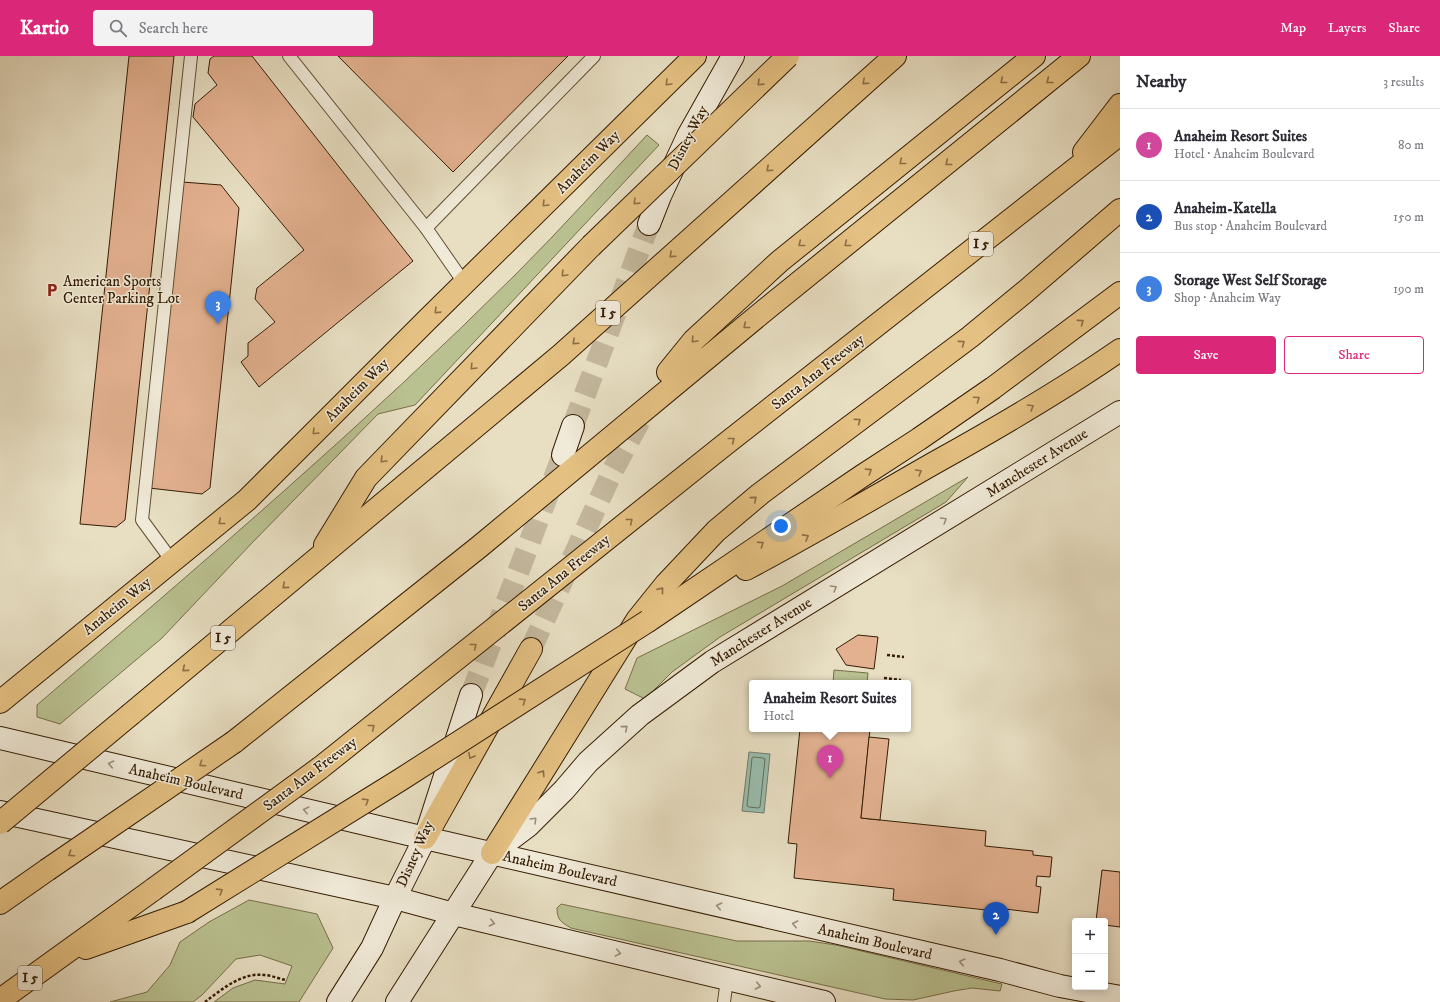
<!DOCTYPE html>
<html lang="en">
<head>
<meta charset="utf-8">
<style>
	body { margin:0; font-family:"IM FELL DW Pica",serif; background:#f2f2f3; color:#2b2b33 }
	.controls { position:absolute; right:12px; bottom:12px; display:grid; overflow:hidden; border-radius:4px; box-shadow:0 2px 10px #0003 }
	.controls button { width:36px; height:36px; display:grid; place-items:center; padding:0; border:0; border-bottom:1px solid #e1e1e2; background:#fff; color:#2b2b33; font:20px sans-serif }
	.you { position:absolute; left:781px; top:470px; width:14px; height:14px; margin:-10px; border:3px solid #fff; border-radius:50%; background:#1a73e8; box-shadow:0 0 0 6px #1a73e833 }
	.badge { display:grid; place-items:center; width:26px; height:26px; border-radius:50%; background:#db2777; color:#fff; font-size:13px; font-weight:700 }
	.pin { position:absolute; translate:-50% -33px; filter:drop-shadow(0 1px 2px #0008) }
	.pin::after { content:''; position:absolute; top:21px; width:14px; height:12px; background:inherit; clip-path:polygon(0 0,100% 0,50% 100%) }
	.popup { position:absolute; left:749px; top:624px; width:162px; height:52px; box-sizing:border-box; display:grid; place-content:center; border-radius:4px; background:#fff; filter:drop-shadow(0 1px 3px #0005); font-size:13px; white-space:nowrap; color:#7c7c81 }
	.popup b { font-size:15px; color:#2b2b33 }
	.popup::after { content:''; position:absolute; left:50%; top:100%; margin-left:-8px; border:8px solid transparent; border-top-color:#fff }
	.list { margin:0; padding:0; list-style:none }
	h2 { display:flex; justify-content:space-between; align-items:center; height:52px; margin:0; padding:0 16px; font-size:17px }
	h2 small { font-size:13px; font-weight:400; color:#7c7c81 }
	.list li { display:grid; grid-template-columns:26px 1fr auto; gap:12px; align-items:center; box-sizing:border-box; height:72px; padding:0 16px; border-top:1px solid #e1e1e2 }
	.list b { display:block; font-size:15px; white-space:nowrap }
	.list p { margin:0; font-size:13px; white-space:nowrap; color:#7c7c81 }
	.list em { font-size:13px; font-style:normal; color:#7c7c81 }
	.actions { display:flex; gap:8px; padding:12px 16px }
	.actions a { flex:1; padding:9px 0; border:1px solid #db2777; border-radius:4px; text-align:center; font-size:14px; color:#db2777 }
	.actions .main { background:#db2777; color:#fff }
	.icon { flex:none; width:22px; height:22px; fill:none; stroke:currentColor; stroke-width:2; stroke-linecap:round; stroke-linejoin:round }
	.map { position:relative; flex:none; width:1120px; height:946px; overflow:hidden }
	header { display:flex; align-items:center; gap:24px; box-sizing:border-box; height:56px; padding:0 20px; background:#db2777; color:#fff }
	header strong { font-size:19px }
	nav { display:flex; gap:22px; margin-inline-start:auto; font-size:14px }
	.search { width:280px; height:36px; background:#f2f2f3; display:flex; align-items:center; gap:10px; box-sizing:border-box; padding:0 14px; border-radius:4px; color:#7c7c81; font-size:15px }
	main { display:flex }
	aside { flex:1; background:#fff }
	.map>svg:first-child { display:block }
	.green { fill:#bac191; stroke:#786f4a }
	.water { fill:#98bdae; stroke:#717d6a }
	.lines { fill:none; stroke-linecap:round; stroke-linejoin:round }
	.shore { stroke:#676d59; stroke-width:1 }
	.building { fill:#e3b190; stroke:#361d04 }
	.secondary-tunnel { stroke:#c4b89d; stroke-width:22; stroke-dasharray:22 11; stroke-linecap:butt }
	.highway-tunnel { stroke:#c4b89d; stroke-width:22; stroke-dasharray:22 11; stroke-linecap:butt }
	.lane-casing { stroke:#624e34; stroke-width:14 }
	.secondary-casing { stroke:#361d04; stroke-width:24 }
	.primary-casing { stroke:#361d04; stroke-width:24 }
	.highway-casing { stroke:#361d04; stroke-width:24 }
	.path { stroke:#361d04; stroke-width:2.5; stroke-dasharray:3 2; stroke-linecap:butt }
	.lane { stroke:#f0ead8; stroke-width:12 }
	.secondary { stroke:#f0ead8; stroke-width:22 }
	.primary { stroke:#e4c082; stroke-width:22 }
	.highway { stroke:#e4c082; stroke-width:22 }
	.highway-bridge-casing { stroke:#361d04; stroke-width:24; stroke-linecap:butt }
	.highway-bridge { stroke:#e4c082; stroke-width:22 }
	.oneway { stroke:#8d6e43 }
	.oneway2 { stroke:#9c8e79 }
	.labels { text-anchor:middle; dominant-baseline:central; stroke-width:3; stroke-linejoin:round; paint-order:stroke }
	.shield { fill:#f0ead8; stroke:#6e5a44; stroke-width:1 }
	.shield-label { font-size:14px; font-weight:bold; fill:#361d04 }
	.street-label { font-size:15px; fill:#361d04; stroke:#f0ead8 }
	.poi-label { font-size:15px; fill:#361d04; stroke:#f0ead8; text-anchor:start }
</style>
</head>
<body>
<header>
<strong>Kartio</strong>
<div class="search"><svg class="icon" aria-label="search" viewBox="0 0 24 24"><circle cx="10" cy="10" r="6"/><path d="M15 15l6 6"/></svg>Search here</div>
<nav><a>Map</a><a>Layers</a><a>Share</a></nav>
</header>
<main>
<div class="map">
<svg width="1120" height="946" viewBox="0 0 1120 946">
	<rect width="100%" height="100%" fill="#e8dfc3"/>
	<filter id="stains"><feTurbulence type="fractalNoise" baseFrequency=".005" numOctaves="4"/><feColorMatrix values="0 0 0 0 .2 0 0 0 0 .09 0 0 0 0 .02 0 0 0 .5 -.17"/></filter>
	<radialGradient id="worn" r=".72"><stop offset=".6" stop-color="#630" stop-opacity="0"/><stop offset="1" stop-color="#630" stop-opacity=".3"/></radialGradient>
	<g class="green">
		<path d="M647 79 659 89 415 349 378 358 252 487 162 582 60 668 37 661V649C200 509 365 369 517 217 562 172 604 125 647 79Z"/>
		<polygon points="968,421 946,446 720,581 672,616 645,643 625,633 637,602 782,530"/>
		<polygon points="834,614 868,617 867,627 833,627"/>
		<polygon points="249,844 317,858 333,892 299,946 214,946 233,932 255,924 285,928 292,910 260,899 236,903 202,939 193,946 110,946 147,936 170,909 180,886 209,866"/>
		<path d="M561 848 737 885H809L836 889 1002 928 1000 935 972 932 954 935 913 944 885 943 571 872C561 866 557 864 557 852Z"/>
	</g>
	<polygon class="water" points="749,696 770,698 764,757 742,755"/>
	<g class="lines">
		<polygon class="shore" points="754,701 763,702 765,703 760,751 758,752 749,751 747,750 752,702"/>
	</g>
	<g class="building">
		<polygon points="129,0 174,0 125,464 116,471 80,468"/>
		<polygon points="214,0 252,0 413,205 259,331 241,306 248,300 248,287 275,266 255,243 257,232 304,194 193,61 195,48 217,29 208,17 210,3"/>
		<polygon points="338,0 568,0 453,116"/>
		<polygon points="182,126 221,129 239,152 210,432 202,438 149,432"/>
		<polygon points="858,579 878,581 874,613 846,609 836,593"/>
		<polygon points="800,673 870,673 861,762 986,775 985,790 1033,795 1033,799 1052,801 1050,821 1037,820 1036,830 1041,831 1038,857 1005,853 1005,856 893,844 894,833 794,822 797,788 788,787"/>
		<polygon points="869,681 889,683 880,764 861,762"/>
		<polygon points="1102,814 1120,816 1120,871 1105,869 1105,865 1096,865"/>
	</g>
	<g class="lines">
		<g class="secondary-tunnel">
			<polyline points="573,370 649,168"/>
			<polyline points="471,639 563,399"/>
		</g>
		<polyline class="highway-tunnel" points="531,593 613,414 646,353"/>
		<g class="lane-casing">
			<g id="lane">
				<polyline points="289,0 426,172 465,228"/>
				<polyline points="426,172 594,0"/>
				<polyline points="172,505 142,464 191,0"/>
				<polyline points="724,946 727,923"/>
			</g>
		</g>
		<g class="secondary-casing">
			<g id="secondary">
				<polyline points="649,168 660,140 688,80 733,0"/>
				<polyline points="563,399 573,370"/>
				<polyline points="0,682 425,782 1000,914 1060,930 1120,941"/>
				<polyline points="0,756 395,842 454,858 824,946"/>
				<polyline points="338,946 372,892 395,842 425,782 471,639"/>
				<polyline points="397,946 492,797 528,770 564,734 588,706 640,659 712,606 1120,356"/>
			</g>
		</g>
		<g class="primary-casing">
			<polyline id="primary" points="0,646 247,444 426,265 695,0"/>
		</g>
		<g class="highway-casing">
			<g id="highway">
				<polyline points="1084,96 1120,49"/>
				<polyline points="668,316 694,284 780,205 1034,0"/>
				<polyline points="325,489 366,422 591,190"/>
				<path d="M746 513C810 479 873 442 936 406 999 371 1061 335 1120 294"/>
				<polyline points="648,565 862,420 919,383 993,332 1120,237"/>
				<polyline points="131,658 561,299 895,0"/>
				<polyline points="234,686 479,491 765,254 1079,0"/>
				<polyline points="320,712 723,390 1120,78"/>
				<polyline points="425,782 531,593"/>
				<polyline points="492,797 637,564 666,528 716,475 760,438 970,281 1026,235 1120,154"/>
				<polyline points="0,847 47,814"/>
				<polyline points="86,892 187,856"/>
				<polyline points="0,944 154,833"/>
			</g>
		</g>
		<g class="path">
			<polyline points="887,599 904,601"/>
			<polyline points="884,622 901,624"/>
			<path d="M205 946C221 934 242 916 264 919 271 919 279 923 286 924"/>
		</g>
		<use href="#lane" class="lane"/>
		<use href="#secondary" class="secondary"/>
		<use href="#primary" class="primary"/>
		<use href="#highway" class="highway"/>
		<g class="highway-bridge-casing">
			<g id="highway-bridge">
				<polyline points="591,190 788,0"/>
				<polyline points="0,767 131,658"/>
				<polyline points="47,814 234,686"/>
				<polyline points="154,833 320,712"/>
				<polyline points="187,856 400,724 648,565"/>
			</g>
		</g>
		<use href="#highway-bridge" class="highway-bridge"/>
	</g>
	<defs><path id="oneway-chevron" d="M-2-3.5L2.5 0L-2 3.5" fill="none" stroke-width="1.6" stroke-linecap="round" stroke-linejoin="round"/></defs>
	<g class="oneway">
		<use href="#oneway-chevron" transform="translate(1003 25) rotate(141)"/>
		<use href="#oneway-chevron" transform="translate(1049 25) rotate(141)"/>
		<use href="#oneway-chevron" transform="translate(865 26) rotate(138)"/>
		<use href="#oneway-chevron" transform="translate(668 27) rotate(135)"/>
		<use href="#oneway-chevron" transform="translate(760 27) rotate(136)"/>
		<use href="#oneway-chevron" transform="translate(902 106) rotate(141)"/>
		<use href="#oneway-chevron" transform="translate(948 107) rotate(141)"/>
		<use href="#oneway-chevron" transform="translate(769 113) rotate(138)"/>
		<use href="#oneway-chevron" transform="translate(636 146) rotate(136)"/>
		<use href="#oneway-chevron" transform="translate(545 148) rotate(135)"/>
		<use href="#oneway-chevron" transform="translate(801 188) rotate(141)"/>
		<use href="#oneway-chevron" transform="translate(847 188) rotate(141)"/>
		<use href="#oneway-chevron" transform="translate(672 199) rotate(138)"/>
		<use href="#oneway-chevron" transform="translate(564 218) rotate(134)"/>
		<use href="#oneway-chevron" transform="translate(437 255) rotate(136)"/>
		<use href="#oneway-chevron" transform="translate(1081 266) rotate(-37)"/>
		<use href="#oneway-chevron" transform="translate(746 270) rotate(141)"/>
		<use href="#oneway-chevron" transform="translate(694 284) rotate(133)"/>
		<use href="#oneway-chevron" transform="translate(575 286) rotate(138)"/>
		<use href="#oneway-chevron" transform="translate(962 287) rotate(-37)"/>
		<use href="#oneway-chevron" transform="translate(473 311) rotate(134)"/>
		<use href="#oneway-chevron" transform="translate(977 343) rotate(-35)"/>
		<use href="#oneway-chevron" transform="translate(1031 351) rotate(-31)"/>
		<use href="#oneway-chevron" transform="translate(858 365) rotate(-37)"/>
		<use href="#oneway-chevron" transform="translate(315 376) rotate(135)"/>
		<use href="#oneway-chevron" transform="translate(732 384) rotate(-38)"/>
		<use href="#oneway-chevron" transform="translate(383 404) rotate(134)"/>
		<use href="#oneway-chevron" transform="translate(869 415) rotate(-33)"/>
		<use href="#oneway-chevron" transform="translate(919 416) rotate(-30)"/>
		<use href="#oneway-chevron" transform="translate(754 443) rotate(-40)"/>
		<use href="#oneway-chevron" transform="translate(630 465) rotate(-39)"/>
		<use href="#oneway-chevron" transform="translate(221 466) rotate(141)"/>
		<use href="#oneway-chevron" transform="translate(806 481) rotate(-29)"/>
		<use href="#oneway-chevron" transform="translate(761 488) rotate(-34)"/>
		<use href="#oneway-chevron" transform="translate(285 530) rotate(140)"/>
		<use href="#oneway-chevron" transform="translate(661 534) rotate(-51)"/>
		<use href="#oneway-chevron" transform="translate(474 590) rotate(-39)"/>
		<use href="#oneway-chevron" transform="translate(185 613) rotate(140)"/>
		<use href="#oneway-chevron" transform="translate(523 645) rotate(-33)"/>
		<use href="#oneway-chevron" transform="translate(372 671) rotate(-39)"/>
		<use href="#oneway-chevron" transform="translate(471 700) rotate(119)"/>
		<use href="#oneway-chevron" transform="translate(202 708) rotate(146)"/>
		<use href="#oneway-chevron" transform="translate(542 717) rotate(-58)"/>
		<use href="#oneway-chevron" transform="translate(366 745) rotate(-32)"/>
		<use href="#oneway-chevron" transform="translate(71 798) rotate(146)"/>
		<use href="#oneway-chevron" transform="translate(220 835) rotate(-32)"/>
	</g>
	<g class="oneway2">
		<use href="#oneway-chevron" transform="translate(944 464) rotate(-31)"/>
		<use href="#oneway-chevron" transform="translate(834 532) rotate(-31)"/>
		<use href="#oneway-chevron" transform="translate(625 672) rotate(-41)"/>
		<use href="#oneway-chevron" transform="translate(111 708) rotate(-167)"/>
		<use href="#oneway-chevron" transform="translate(306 754) rotate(-167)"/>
		<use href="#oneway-chevron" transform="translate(534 764) rotate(-45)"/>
		<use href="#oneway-chevron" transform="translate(719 850) rotate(-167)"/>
		<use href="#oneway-chevron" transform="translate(492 867) rotate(13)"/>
		<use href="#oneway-chevron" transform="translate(795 868) rotate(-167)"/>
		<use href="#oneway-chevron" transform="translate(618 897) rotate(13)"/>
		<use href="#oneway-chevron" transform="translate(962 906) rotate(-167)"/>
		<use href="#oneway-chevron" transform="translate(758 930) rotate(13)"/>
	</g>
	<defs>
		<g id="parking-bare" transform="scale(1.08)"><path d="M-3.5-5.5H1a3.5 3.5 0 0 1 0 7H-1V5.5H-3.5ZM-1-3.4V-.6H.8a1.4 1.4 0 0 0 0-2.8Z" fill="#8f2418" stroke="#f0ead8" stroke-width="2.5" paint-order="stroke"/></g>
	</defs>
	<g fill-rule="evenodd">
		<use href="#parking-bare" x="52" y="234"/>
	</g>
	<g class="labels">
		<g class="shield">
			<rect x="969" y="176" width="24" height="24" rx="3"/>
			<rect x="596" y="245" width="24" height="24" rx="3"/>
			<rect x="211" y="570" width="24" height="24" rx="3"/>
			<rect x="18" y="910" width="24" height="24" rx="3"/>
		</g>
		<g class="shield-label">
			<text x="981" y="188">I 5</text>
			<text x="608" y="257">I 5</text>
			<text x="223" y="582">I 5</text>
			<text x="30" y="922">I 5</text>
		</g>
		<g class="street-label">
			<text transform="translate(688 82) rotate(-63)">Disney Way</text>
			<text transform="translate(588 106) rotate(-45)">Anaheim Way</text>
			<text transform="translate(818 316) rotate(-38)">Santa Ana Freeway</text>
			<text transform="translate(357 334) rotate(-45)">Anaheim Way</text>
			<text transform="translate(1037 407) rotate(-32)">Manchester Avenue</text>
			<text transform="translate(564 517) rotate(-39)">Santa Ana Freeway</text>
			<text transform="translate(117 550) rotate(-39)">Anaheim Way</text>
			<text transform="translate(761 576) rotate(-32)">Manchester Avenue</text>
			<text transform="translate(310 718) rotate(-37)">Santa Ana Freeway</text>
			<text transform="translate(186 726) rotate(13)">Anaheim Boulevard</text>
			<text transform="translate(415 798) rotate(-66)">Disney Way</text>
			<text transform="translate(560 813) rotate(13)">Anaheim Boulevard</text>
			<text transform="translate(875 886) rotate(13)">Anaheim Boulevard</text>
		</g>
		<g class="poi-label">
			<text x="63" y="225">American Sports<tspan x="63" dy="17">Center Parking Lot</tspan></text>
		</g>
	</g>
	<rect width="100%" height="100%" filter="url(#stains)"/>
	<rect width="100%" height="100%" fill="url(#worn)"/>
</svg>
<div class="controls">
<button>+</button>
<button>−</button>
</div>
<div class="you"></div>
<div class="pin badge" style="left:830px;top:722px;background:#d1479c">1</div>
<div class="popup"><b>Anaheim Resort Suites</b>Hotel</div>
<div class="pin badge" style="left:996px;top:879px;background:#1a4fb4">2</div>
<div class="pin badge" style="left:218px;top:268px;background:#3f7fe0">3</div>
</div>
<aside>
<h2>Nearby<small>3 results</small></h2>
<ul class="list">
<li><span class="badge" style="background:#d1479c">1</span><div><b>Anaheim Resort Suites</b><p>Hotel · Anaheim Boulevard</p></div><em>80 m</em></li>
<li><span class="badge" style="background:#1a4fb4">2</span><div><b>Anaheim-Katella</b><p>Bus stop · Anaheim Boulevard</p></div><em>150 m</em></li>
<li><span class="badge" style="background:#3f7fe0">3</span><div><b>Storage West Self Storage</b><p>Shop · Anaheim Way</p></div><em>190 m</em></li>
</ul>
<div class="actions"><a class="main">Save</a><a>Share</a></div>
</aside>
</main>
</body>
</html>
